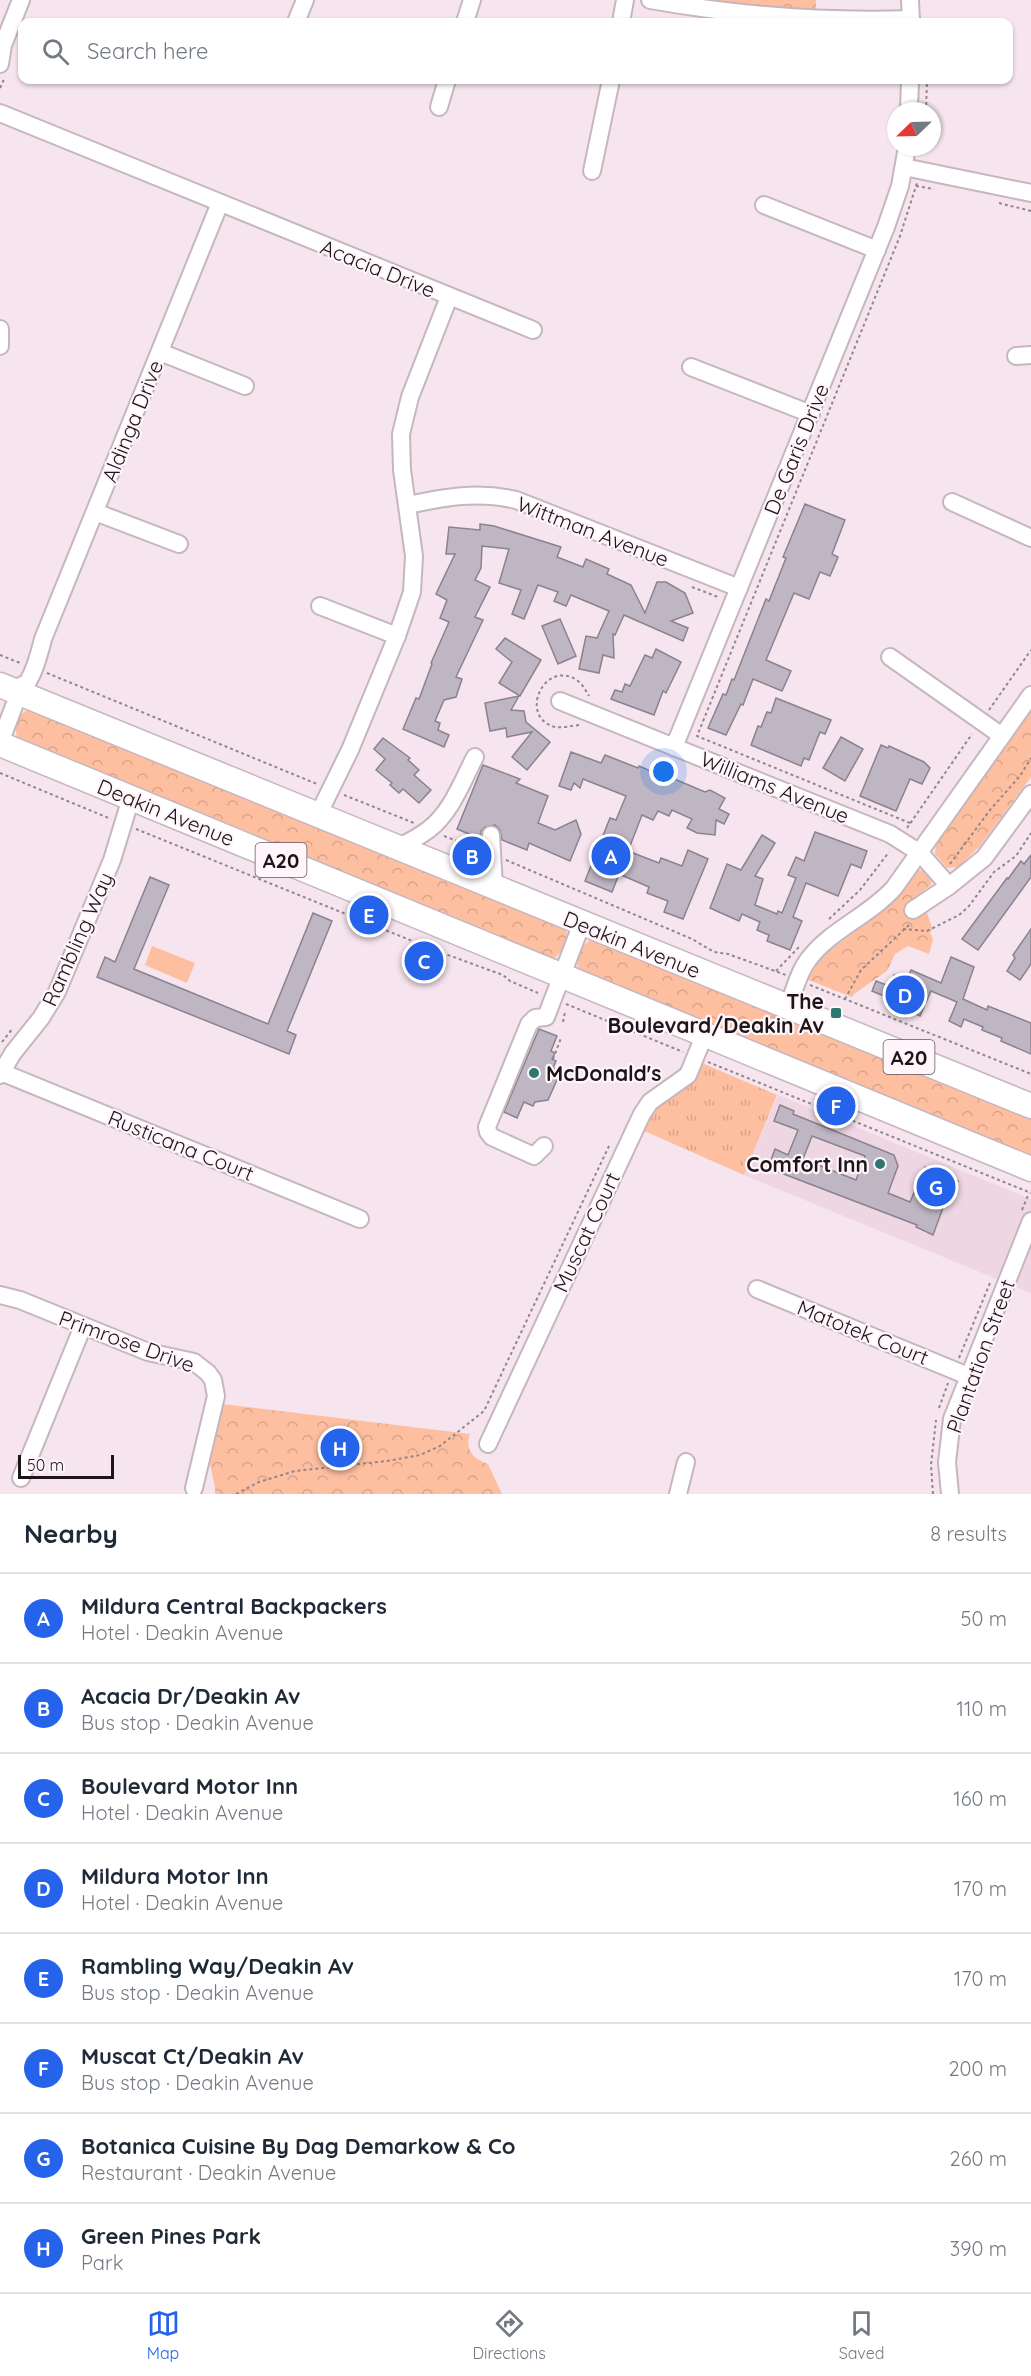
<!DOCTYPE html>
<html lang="en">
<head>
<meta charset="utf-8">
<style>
	body { margin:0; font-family:Quicksand,sans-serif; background:#f2f2f3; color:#1f2937 }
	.compass { position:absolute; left:887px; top:102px; width:54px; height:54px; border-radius:50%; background:#fff; box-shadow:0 2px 4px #0004; rotate:247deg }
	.scale { position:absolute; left:18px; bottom:15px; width:96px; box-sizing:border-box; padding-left:6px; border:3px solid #1c1619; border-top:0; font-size:16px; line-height:21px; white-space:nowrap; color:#1c1619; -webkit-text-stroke:4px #fff5fa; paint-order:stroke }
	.you { position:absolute; left:664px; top:772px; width:21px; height:21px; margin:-15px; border:4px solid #fff; border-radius:50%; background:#1a73e8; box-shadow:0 0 0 9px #1a73e833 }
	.badge { display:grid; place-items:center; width:39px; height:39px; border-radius:50%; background:#2563eb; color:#fff; font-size:20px; font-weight:700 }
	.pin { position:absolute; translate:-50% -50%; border:3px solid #fff; box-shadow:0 2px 6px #0006 }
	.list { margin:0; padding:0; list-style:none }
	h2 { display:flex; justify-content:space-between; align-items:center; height:78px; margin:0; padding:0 24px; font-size:26px }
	h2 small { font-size:20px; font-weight:400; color:#747a83 }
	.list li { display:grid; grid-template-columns:39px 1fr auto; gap:18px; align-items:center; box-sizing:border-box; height:90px; padding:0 24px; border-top:2px solid #e0e1e3 }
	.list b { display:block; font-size:22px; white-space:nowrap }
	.list p { margin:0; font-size:20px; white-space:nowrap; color:#747a83 }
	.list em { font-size:20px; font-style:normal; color:#747a83 }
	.icon { flex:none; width:33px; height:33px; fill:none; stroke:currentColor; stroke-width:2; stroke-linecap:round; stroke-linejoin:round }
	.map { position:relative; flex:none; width:1031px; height:1494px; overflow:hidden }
	.search { position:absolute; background:#fff; box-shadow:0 2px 4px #0004; left:18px; right:18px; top:18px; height:66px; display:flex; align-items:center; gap:15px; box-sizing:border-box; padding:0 21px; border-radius:12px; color:#747a83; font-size:22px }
	.sheet { height:798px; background:#fff }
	nav { display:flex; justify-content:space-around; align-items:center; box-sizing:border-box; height:84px; border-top:2px solid #e0e1e3; background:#fff; font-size:16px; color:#747a83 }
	nav a { display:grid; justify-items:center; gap:3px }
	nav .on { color:#2563eb }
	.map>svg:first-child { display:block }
	.built { fill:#eed6e3 }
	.grass { fill:url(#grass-tufts) }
	.forest { fill:url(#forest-crowns) }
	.pitch { fill:#febfa1 }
	.building { fill:#bfb6c4; stroke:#8a828f; stroke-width:1.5; fill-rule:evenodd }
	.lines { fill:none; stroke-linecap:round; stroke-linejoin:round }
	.minor-casing { stroke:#c6b6be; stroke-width:20 }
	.highway-casing { stroke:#c6b6be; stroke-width:27 }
	.path { stroke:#92868c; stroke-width:2; stroke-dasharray:3 3; stroke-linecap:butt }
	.minor { stroke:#fff; stroke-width:16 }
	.highway { stroke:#fff; stroke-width:24 }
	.poi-dot { fill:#2e7671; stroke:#fff5fa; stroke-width:2 }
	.labels { text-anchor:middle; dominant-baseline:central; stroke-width:4.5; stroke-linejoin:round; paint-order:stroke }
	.shield { fill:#fff5fa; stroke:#60595c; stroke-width:1.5 }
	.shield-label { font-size:20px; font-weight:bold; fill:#1c1619 }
	.street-label { font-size:21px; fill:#1c1619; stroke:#fff5fa }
	.poi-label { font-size:21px; font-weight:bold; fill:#1c1619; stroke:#fff5fa; text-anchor:end }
</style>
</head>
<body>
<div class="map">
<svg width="1031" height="1494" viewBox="0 0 1031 1494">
	<defs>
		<pattern id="grass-tufts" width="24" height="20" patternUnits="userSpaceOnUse" patternTransform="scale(1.5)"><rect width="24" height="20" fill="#febfa1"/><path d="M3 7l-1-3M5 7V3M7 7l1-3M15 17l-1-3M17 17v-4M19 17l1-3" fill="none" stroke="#d9a38a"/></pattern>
		<pattern id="forest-crowns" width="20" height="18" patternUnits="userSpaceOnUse" patternTransform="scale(1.5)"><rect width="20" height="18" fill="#febfa1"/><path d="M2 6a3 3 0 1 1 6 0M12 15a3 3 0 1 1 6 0" fill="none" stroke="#d9a38a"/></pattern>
	</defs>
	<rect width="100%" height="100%" fill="#f6e5ee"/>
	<polygon class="built" points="778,1095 1031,1199 1031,1293 744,1175"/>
	<path class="grass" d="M702 1063 777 1095 744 1175 642 1130C654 1099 669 1103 690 1084 697 1079 699 1070 702 1063Z"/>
	<g class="forest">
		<polygon points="714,0 816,0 816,10 742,5"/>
		<polygon points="1031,707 1031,777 979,847 958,867 947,868 935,854 936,842"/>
		<path d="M29 709 566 929C569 940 561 955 552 960L19 741C12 730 17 714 29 709Z"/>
		<polygon points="919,870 926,871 932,877 931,885 907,903 915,918 927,913 933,930 930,932 933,940 929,954 908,946 895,954 887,971 854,994 852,997 806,979 819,958 881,913"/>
		<path d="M594 938 1031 1115V1160L578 970C576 958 582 942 594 938Z"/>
		<path d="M222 1404 470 1434C464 1450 474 1459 488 1464L502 1494H215V1487L209 1460Z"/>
	</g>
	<polygon class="pitch" points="152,946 195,963 187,983 145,965"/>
	<g class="building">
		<polygon points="805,504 845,520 832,554 838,557 830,576 820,572 809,599 794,593 766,660 791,671 782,691 753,679 743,705 741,704 726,735 708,728 723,694 726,695 732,679 734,680 766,599 769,601 786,558 783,557"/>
		<polygon points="480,524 494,526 561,547 557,557 583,567 586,559 609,569 607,574 631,585 645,613 657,582 666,582 685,593 693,613 671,621 688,628 683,641 624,615 615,635 613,634 614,658 603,655 599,673 579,669 586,636 597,638 609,611 571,595 566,606 554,601 558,592 538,585 524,619 512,614 521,590 499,583 509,549 482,546 481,568 475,580 490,587 475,617 483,620 456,677 462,679 456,697 444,700 435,721 440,723 438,730 449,735 444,747 403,729 416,698 419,699 432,664 431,663 449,622 440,618 447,600 436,594 455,554 446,554 449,527 480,530"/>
		<polygon points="560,619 576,656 558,664 542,626"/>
		<polygon points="505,638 541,660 520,696 499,683 512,662 496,649"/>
		<polygon points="656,649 681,662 666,693 663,691 654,715 611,699 615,690 622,692 625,684 630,686 645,655 652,658"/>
		<polygon points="519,696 511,710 524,711 526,722 550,742 527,770 512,757 532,732 507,737 506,728 490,731 485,703"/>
		<polygon points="776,698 831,720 825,734 820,732 809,760 804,758 801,766 751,745 758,726 761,727 767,712 771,713"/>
		<polygon points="841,737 863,749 845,781 823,768"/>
		<polygon points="383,738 410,758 408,760 419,770 414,775 431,790 419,803 403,789 399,793 390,785 392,783 376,770 385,759 374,749"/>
		<polygon points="881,745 888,748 889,746 924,762 930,768 922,784 910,779 896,811 860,796"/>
		<polygon points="571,752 601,763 605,755 638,768 639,766 671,780 672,778 705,792 710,790 725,798 719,809 729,814 724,824 716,820 715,835 697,833 687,828 692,819 672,810 669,816 658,811 653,820 642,815 628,851 659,863 661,858 682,866 688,850 708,859 683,919 664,912 668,901 647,893 649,887 619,874 612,892 585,881 610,818 616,820 626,796 583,779 580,788 574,783 571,790 559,786"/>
		<polygon points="483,765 520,779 516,783 548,796 538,823 555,830 576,820 581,834 570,861 529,843 527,850 502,840 500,830 495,825 485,827 481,831 481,839 457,829"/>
		<polygon points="815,832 867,851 861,868 851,864 838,896 806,883 793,917 802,921 790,950 767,941 769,935 757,930 760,922 742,914 739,921 710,908 727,864 741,870 762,835 775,843 755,876 763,879 755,905 777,914 778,911 782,913 796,878 788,875 796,857 804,861"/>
		<polygon points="1031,855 1031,877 978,950 962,939 1007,878 1008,879 1021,861 1024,864"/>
		<polygon points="150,877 169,885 134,969 268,1024 313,913 332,921 287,1031 296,1035 289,1054 97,977 105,957 115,962"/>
		<polygon points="1031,929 1031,964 1020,980 1007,971 1015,958 1013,955"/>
		<polygon points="951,957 974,967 963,999 987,1010 988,1006 1031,1023 1031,1054 1001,1041 1002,1038 982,1030 983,1027 964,1019 961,1027 949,1021 957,1002 931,991 920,1016 914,1013 905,1017 902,1008 887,1002 889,998 872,991 876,981 889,986 894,975 907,980 911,970 941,983"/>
		<polygon points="539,1029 557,1036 551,1051 555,1053 552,1059 556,1061 553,1068 561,1071 548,1100 535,1102 533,1106 524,1102 517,1118 504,1112"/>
		<path d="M780 1105 794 1111 793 1114 894 1155 898 1166 888 1193 910 1202 925 1167 958 1181 947 1206 944 1205 933 1235 916 1227 917 1225 768 1168 775 1149 788 1155 798 1130 774 1121ZM812 1136 865 1156 856 1180 803 1159Z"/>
	</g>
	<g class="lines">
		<g class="minor-casing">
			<g id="minor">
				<path d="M650 0C736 15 824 22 911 19"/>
				<polyline points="910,0 911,22"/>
				<polyline points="296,22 305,0"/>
				<polyline points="465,22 472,0"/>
				<polyline points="621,22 625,0"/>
				<polyline points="0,64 3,45 21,0"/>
				<polyline points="439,107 447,80"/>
				<polyline points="909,111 910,80"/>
				<polyline points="0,113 533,330"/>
				<polyline points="904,167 1031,193"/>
				<polyline points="592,171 611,80"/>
				<polyline points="764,205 877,250"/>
				<polyline points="0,329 0,346"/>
				<polyline points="160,352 245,386"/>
				<polyline points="1016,356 1031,355"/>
				<polyline points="691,367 811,414"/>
				<polyline points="952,502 1031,538"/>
				<path d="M408 505C445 497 478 491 516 500L739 588"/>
				<polyline points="95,512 179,544"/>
				<polyline points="320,606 397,636"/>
				<polyline points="890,657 1002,736"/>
				<path d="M20 694C33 677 38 659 43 639L220 203"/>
				<polyline points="560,701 890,834 920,853 949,886 984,858 1031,794"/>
				<polyline points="0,743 22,685"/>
				<polyline points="674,747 886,227 900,186 907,147"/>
				<polyline points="318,815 350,750 397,636 412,592 414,556 402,470 401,434 410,397 449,297"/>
				<polyline points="491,835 494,887"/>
				<path d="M399 847C409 842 419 837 428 830 451 813 462 782 475 757"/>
				<polyline points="913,910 949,886"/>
				<path d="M788 1007C794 992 798 973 808 960 830 930 869 916 894 888L1031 695"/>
				<polyline points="1,1072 360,1219"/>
				<polyline points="0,1075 13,1053 41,1018 57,992 112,860 131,798"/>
				<polyline points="544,1146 534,1156 492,1137 488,1132 487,1127 529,1024 535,1018 546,1017 582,923"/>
				<polyline points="757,1289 968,1376"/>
				<polyline points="0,1295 20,1300 148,1352 194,1362 208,1373 213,1380 216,1396 194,1488"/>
				<polyline points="488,1444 642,1114 650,1102 688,1075 704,1036"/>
				<polyline points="21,1478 83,1326"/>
				<polyline points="678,1494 686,1462"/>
				<polyline points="950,1494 947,1462 952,1419 1031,1221"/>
			</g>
		</g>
		<g class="highway-casing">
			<g id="highway">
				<polyline points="0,685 1031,1106"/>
				<polyline points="0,744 1031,1169"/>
			</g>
		</g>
		<g class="path">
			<polyline points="0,88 5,77"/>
			<polyline points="926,111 927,80"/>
			<polyline points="892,143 894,115"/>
			<polyline points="916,186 934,189"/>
			<polyline points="999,203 1031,211"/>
			<polyline points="692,587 718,597"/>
			<polyline points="0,655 20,663"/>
			<polyline points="47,673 317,784"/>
			<polyline points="989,710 1031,650"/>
			<path d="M579 725C571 726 563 728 555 727 517 717 545 657 578 681 583 685 586 691 589 696"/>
			<polyline points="0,773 111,819"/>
			<polyline points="344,795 414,823"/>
			<polyline points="910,823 697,736 900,236 917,183"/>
			<polyline points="907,828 972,734"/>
			<polyline points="136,829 437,951 503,975 510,981 538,993"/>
			<polyline points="444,836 478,849"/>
			<polyline points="506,860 692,939 714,952 728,954 786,975"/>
			<polyline points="950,864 990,810 1020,776 1031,758"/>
			<polyline points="829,919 860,890 889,852"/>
			<polyline points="903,929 927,931 959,915 969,906 994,872 1016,856 1031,833"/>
			<polyline points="776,971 799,947"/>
			<polyline points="810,985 1031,1074"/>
			<polyline points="845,999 861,970 909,925"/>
			<polyline points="566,1004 683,1052"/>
			<polyline points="563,1022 565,1012"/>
			<polyline points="2,1042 13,1028"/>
			<polyline points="553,1059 561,1038"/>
			<polyline points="708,1062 1031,1193"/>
			<polyline points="1022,1210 1029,1193"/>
			<polyline points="959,1358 990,1283"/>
			<polyline points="939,1408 948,1383"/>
			<polyline points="236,1494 259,1482 295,1471 387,1461 420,1455 440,1446 484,1411 609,1146"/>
			<polyline points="933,1494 931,1465 936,1420"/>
		</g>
		<use href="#minor" class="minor"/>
		<use href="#highway" class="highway"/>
	</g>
	<g class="poi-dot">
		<rect x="830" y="1007" width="12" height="12" rx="3"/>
		<circle cx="534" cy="1073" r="6"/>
		<circle cx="880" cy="1164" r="6"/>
	</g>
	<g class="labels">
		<g class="shield">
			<rect x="255.5" y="843" width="51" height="34" rx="4.5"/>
			<rect x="883.5" y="1040" width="51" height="34" rx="4.5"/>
		</g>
		<g class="shield-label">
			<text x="281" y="860">A20</text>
			<text x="909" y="1057">A20</text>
		</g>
		<g class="street-label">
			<text transform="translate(378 268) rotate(22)">Acacia Drive</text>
			<text transform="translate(132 421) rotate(-68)">Aldinga Drive</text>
			<text transform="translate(796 449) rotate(-68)">De Garis Drive</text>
			<text transform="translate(593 531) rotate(21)">Wittman Avenue</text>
			<text transform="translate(775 787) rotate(22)">Williams Avenue</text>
			<text transform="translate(166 812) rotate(22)">Deakin Avenue</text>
			<text transform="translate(77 939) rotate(-66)">Rambling Way</text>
			<text transform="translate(632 944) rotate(22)">Deakin Avenue</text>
			<text transform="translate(181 1145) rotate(22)">Rusticana Court</text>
			<text transform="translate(586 1232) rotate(-65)">Muscat Court</text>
			<text transform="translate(863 1332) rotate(22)">Matotek Court</text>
			<text transform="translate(127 1341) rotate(20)">Primrose Drive</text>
			<text transform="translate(980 1356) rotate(-70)">Plantation Street</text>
		</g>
		<g class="poi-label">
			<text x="824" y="1001">The<tspan x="824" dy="24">Boulevard/Deakin Av</tspan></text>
			<text x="546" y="1073" text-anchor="start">McDonald's</text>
			<text x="868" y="1164">Comfort Inn</text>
		</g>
	</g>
</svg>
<svg class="compass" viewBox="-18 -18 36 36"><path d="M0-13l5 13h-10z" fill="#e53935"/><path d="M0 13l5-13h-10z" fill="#747a83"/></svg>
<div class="scale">50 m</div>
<div class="you"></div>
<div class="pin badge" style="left:611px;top:856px">A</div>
<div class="pin badge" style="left:472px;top:856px">B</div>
<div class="pin badge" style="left:424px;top:961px">C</div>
<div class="pin badge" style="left:905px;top:995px">D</div>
<div class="pin badge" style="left:369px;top:915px">E</div>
<div class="pin badge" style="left:836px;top:1106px">F</div>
<div class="pin badge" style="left:936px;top:1187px">G</div>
<div class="pin badge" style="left:340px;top:1448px">H</div>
<div class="search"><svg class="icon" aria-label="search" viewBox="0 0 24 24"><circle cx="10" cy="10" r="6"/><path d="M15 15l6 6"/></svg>Search here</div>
</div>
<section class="sheet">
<h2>Nearby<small>8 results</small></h2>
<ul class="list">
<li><span class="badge">A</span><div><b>Mildura Central Backpackers</b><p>Hotel · Deakin Avenue</p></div><em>50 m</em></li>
<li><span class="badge">B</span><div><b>Acacia Dr/Deakin Av</b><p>Bus stop · Deakin Avenue</p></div><em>110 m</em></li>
<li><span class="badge">C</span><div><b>Boulevard Motor Inn</b><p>Hotel · Deakin Avenue</p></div><em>160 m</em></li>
<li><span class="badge">D</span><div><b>Mildura Motor Inn</b><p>Hotel · Deakin Avenue</p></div><em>170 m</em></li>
<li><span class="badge">E</span><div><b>Rambling Way/Deakin Av</b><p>Bus stop · Deakin Avenue</p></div><em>170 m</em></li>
<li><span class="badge">F</span><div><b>Muscat Ct/Deakin Av</b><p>Bus stop · Deakin Avenue</p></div><em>200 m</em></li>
<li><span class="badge">G</span><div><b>Botanica Cuisine By Dag Demarkow &amp; Co</b><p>Restaurant · Deakin Avenue</p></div><em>260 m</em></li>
<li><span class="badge">H</span><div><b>Green Pines Park</b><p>Park</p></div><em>390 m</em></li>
</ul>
</section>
<nav>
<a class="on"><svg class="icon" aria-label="map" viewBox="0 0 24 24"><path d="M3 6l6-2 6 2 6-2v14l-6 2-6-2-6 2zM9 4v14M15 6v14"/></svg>Map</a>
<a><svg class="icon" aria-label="directions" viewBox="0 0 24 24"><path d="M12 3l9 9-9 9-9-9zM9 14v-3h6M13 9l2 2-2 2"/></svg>Directions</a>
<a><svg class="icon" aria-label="saved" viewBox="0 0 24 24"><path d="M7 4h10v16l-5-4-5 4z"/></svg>Saved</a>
</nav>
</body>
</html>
